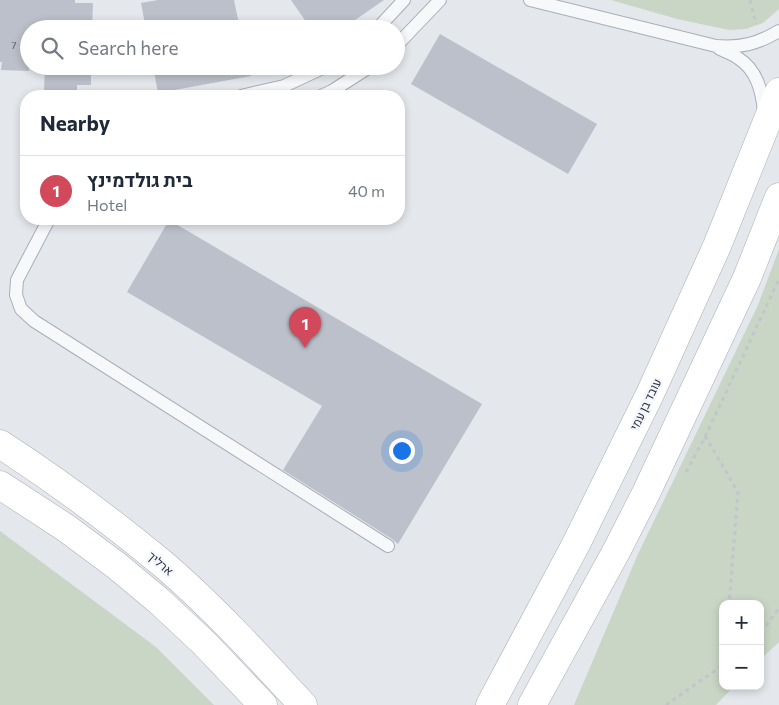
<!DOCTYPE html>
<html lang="en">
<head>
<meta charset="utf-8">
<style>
	body { margin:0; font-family:Commissioner,Heebo,sans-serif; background:#f6f6f7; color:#1f2937 }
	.controls { position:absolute; right:15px; bottom:15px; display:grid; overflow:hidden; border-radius:10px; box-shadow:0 2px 8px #0003 }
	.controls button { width:45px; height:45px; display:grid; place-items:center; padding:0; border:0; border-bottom:1px solid #e0e1e3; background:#fff; color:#1f2937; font:25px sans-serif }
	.you { position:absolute; left:401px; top:450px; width:18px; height:18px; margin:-12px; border:4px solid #fff; border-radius:50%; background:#1a73e8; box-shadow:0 0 0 8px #1a73e833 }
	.badge { display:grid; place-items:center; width:32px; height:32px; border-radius:50%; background:#d1495b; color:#fff; font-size:16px; font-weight:700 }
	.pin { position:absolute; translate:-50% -41px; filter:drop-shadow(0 1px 2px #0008) }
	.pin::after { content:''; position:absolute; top:26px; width:18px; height:15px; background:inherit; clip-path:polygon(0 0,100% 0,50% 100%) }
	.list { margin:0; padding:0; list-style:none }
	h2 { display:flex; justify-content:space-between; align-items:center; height:65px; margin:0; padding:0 20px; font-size:21px }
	h2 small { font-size:16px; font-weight:400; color:#747a83 }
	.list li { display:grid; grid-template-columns:32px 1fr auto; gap:15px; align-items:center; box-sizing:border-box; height:70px; padding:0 20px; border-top:1px solid #e0e1e3 }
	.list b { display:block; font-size:19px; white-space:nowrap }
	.list p { margin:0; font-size:16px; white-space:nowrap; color:#747a83 }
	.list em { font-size:16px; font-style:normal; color:#747a83 }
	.icon { flex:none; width:28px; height:28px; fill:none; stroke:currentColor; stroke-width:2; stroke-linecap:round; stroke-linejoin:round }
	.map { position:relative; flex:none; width:779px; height:705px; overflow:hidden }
	.search { position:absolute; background:#fff; box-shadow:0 2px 8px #0003; left:20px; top:20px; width:385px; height:55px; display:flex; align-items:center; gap:12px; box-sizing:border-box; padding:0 18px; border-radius:28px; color:#747a83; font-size:19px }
	.panel { position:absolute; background:#fff; box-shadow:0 2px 8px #0003; left:20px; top:90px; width:385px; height:135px; border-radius:20px }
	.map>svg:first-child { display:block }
	.green { fill:#c9d6c5 }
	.building { fill:#bbc0ca }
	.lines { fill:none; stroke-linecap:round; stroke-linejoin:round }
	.lane-casing { stroke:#a9aeb7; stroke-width:14 }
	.secondary-casing { stroke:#a9aeb7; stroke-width:29 }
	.path { stroke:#c2c5cb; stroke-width:3; stroke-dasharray:4 4; stroke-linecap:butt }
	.lane { stroke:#f7f8fa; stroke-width:12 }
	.secondary { stroke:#fff; stroke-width:28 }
	.labels { text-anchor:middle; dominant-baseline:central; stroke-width:4.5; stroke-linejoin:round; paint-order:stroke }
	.number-label { font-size:10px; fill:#4f5766 }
	.street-label { font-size:12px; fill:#2b3445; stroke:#f4f6f9 }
</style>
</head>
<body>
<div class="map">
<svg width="779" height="705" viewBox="0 0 779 705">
	<rect width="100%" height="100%" fill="#e4e7ec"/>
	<g class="green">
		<polygon points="611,0 779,0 779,9 763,23 746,29 729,30 677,19"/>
		<polygon points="779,249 779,642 760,660 760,604 723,604 723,686 734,686 716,705 574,705 638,554 758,305"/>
		<polygon points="0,531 156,647 214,705 0,705"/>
	</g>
	<g class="building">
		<polygon points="0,0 75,0 75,3 93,3 92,29 29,29 29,71 1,70 2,62 0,62"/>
		<polygon points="158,0 234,0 240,29 146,29 141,3"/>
		<polygon points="291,0 384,0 342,29 311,29"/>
		<polygon points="440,34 597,124 568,174 411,84"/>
		<polygon points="45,66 91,66 91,85 77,85 77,91 44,90"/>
		<polygon points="153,66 251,66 251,76 158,93"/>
		<polygon points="169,220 482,404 398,544 392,539 283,470 322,406 127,292"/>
	</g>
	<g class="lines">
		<g class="lane-casing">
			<g id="lane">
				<path d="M530 0 716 46C741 48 757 44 779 31"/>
				<polyline points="377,29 404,0"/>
				<polyline points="396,46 440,0"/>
				<path d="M720 49C726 52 733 54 738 58 757 70 762 91 764 112"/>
				<polyline points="241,96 284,86 327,66"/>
				<polyline points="321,96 332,91 371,66"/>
				<polyline points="49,219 17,280 16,295 21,309 34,321 388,546"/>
			</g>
		</g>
		<g class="secondary-casing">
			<g id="secondary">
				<path d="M0 444C57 481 111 521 163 564 212 606 259 657 303 705"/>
				<polyline points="0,485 66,528 117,566 159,601 204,643 263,705"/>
				<polyline points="490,705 575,546 650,394 717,246 779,92"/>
				<polyline points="532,705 617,550 646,493 747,278 779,197"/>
			</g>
		</g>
		<g class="path">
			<polyline points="750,0 756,24"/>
			<polyline points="705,436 738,492 729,604"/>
			<polyline points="686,472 705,437 779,279"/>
			<polyline points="760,631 766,626 779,608"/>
			<polyline points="721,666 723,651"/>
			<polyline points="666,705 723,665"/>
		</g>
		<use href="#lane" class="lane"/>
		<use href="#secondary" class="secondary"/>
	</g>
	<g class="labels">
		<g class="number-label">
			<text x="14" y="45">7</text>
		</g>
		<g class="street-label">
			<text transform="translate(645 404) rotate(-64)">עובד בן עמי</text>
			<text transform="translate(161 563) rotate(41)">ארליך</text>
		</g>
	</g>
</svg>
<div class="controls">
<button>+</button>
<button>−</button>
</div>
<div class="you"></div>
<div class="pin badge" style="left:305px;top:348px">1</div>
<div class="search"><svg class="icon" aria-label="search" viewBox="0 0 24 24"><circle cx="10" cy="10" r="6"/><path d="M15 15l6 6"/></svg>Search here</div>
<section class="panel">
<h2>Nearby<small></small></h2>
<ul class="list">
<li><span class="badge">1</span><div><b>בית גולדמינץ</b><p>Hotel</p></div><em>40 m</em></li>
</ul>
</section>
</div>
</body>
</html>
